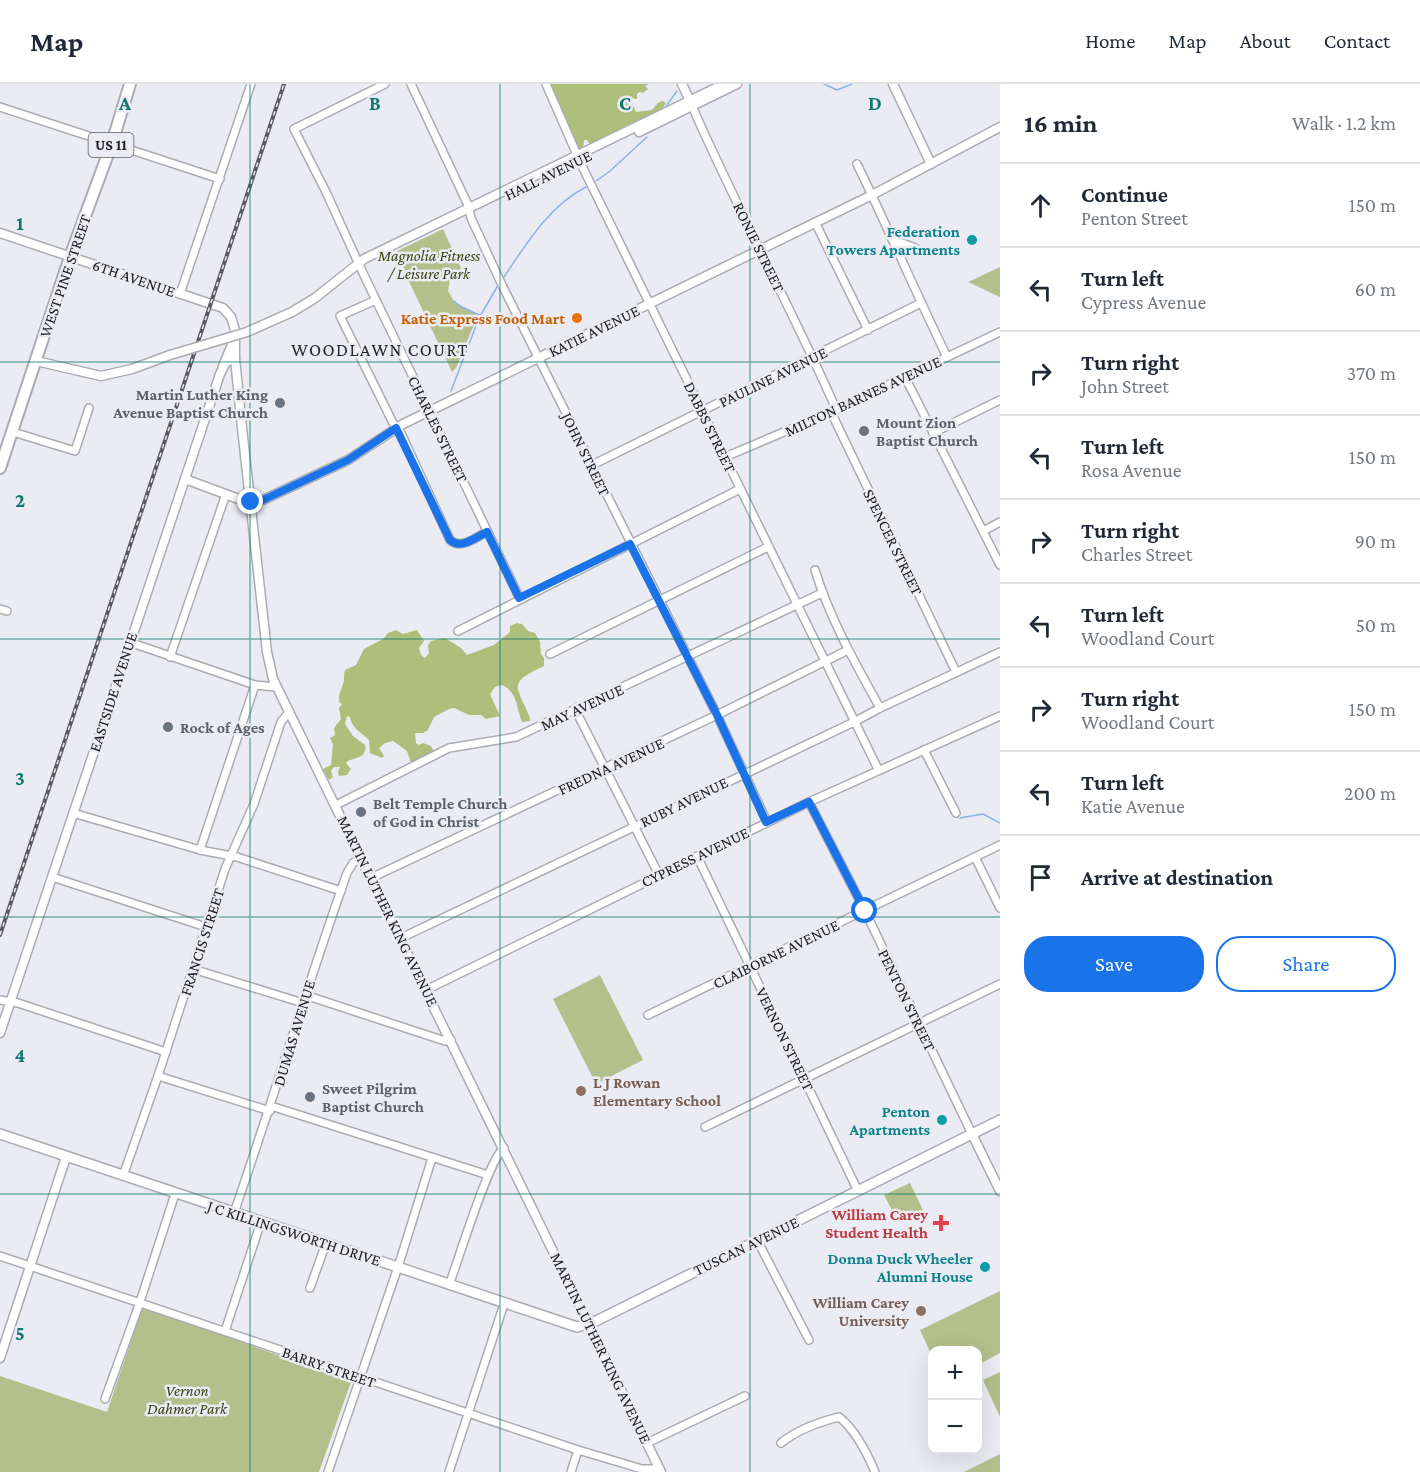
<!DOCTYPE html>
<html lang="en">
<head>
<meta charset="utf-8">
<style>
	body { margin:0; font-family:"Crimson Pro",serif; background:#f2f2f3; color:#1f2937 }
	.controls { position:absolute; right:18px; bottom:18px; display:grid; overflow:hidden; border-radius:12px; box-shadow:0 6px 24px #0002 }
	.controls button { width:54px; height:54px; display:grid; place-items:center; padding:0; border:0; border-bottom:2px solid #e0e1e3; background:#fff; color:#1f2937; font:30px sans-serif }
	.stop { position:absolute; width:18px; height:18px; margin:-14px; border:4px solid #1a73e8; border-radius:50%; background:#fff }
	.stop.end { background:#1a73e8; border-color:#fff; box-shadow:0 2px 6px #0008 }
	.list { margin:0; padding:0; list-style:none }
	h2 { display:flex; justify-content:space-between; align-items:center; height:78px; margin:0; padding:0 24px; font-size:26px }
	h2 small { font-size:20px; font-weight:400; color:#747a83 }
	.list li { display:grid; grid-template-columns:39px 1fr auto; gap:18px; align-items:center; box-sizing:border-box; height:84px; padding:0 24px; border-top:2px solid #e0e1e3 }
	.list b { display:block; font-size:22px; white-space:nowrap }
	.list p { margin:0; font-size:20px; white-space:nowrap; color:#747a83 }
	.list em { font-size:20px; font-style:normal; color:#747a83 }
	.actions { display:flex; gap:12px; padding:18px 24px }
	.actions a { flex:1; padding:14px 0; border:2px solid #1a73e8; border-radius:24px; text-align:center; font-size:21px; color:#1a73e8 }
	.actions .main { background:#1a73e8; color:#fff }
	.icon { flex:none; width:33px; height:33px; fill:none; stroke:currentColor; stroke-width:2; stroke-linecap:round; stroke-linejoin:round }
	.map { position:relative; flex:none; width:1000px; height:1388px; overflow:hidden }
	header { display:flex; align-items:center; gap:36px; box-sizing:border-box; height:84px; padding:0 30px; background:#fff; border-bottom:2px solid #e0e1e3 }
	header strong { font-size:28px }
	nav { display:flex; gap:33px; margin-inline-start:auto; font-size:21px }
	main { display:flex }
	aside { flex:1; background:#fff }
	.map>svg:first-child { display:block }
	.green { fill:#b3c08b }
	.forest { fill:#aebe7b }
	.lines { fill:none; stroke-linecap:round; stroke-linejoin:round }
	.stream { stroke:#8ab3eb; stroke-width:1.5 }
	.minor-casing { stroke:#abacb3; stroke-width:10 }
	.tertiary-casing { stroke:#abacb3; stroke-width:11 }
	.secondary-casing { stroke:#abacb3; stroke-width:12 }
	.primary-casing { stroke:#abacb3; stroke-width:14 }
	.minor { stroke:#fff; stroke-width:7 }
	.tertiary { stroke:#fff; stroke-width:8 }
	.secondary { stroke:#fff; stroke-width:9 }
	.primary { stroke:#fff; stroke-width:10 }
	.rail-casing { stroke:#5a5a5e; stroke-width:4 }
	.rail { stroke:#ebecf3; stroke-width:1.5; stroke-dasharray:4.5; stroke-linecap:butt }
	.tertiary-bridge-casing { stroke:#abacb3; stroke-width:11; stroke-linecap:butt }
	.tertiary-bridge { stroke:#fff; stroke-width:8 }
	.route { stroke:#1a73e8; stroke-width:8 }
	.grid { fill:none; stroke:#0f766e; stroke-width:1.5; stroke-opacity:0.55 }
	.culture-dot { fill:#0f9aa8; stroke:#ebecf3; stroke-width:2 }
	.food-dot { fill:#e8710a; stroke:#ebecf3; stroke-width:2 }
	.worship-dot { fill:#6b7280; stroke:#ebecf3; stroke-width:2 }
	.education-dot { fill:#8d6e63; stroke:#ebecf3; stroke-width:2 }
	.health-dot { fill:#e0444e; stroke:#ebecf3; stroke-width:2 }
	.labels { text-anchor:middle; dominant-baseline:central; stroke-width:5; stroke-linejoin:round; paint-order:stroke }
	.shield { fill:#ebecf3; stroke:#5d5d61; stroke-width:1.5 }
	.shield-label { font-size:15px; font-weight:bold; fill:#202023 }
	.street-label { font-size:16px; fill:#202023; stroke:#ebecf3 }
	.culture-label { font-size:16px; font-weight:bold; fill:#0d838f; stroke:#ebecf3; text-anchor:end }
	.park-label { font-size:16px; font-style:italic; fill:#39420f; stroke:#ebecf3 }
	.food-label { font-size:16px; font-weight:bold; fill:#c56008; stroke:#ebecf3; text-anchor:end }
	.worship-label { font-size:16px; font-weight:bold; fill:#5b616d; stroke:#ebecf3; text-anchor:start }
	.education-label { font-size:16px; font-weight:bold; fill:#785e54; stroke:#ebecf3; text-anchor:start }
	.health-label { font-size:16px; font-weight:bold; fill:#be3a42; stroke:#ebecf3; text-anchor:end }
	.neighbourhood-label { font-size:18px; letter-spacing:1.5px; fill:#28292e; stroke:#ebecf3 }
	.grid-label { font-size:20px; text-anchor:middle; font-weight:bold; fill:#0f766e; stroke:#ebecf3; stroke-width:5; stroke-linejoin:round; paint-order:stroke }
</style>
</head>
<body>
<header>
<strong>Map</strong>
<nav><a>Home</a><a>Map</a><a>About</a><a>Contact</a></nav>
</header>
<main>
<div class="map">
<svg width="1000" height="1388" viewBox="0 0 1000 1388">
	<rect width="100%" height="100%" fill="#ebecf3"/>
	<g class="green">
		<polygon points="443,145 461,184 450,196 448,207 455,219 478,231 456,284 452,288 395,168"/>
		<polygon points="1000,183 1000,213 968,198"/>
		<polygon points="600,891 643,976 596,1000 553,915"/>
		<polygon points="910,1099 923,1126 898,1138 884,1111"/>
		<polygon points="1000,1207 1000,1269 978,1281 978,1266 932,1266 932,1272 920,1246"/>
		<polygon points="143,1222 351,1298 319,1388 0,1388 0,1292 107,1328"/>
		<polygon points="1000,1288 1000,1333 983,1296"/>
		<polygon points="1000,1370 1000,1388 964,1388"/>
	</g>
	<g class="forest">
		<polygon points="549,0 649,0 645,2 648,5 643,9 640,8 637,10 637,15 630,14 636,28 652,26 658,19 662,17 666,19 659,30 600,58 596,57 591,62 587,56 584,56 583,67 580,67"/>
		<path d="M517 539 522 540 528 547 535 549 540 558 541 570 544 574V582C506 600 517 601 530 634V637L522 638C516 624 518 608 502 601L495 603 490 610 500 632 486 635 481 631H469L454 624 449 625 434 633 428 646 423 649H415L416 659 419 661 423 659 431 662 433 666 432 669 411 679 407 667 393 657 385 659 379 664 384 672 382 674 370 669 369 656C361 648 352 645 350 633L347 632 345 640 353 652 365 661C367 674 357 673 348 677L346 679 351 685 347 691 339 692 338 688 340 683H334L331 687 333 693 329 696 323 685 331 681 333 660 330 654 335 651 334 644 341 635 339 624 342 620 339 618C338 609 343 604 344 595 344 592 344 589 345 586L356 581 364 565 383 555 388 549 396 546 403 550 417 546 424 557 419 564 421 571 425 574 429 569 428 561 431 557 445 554 461 564 467 571 494 561 510 548V542Z"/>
	</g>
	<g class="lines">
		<g class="stream">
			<polyline points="824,0 837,6 852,0"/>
			<polyline points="664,25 677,7"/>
			<polyline points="596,97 610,87 647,53"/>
			<path d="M504 193C526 160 550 121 586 103"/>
			<polyline points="454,217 460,222 479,231"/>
			<polyline points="451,307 479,234 497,203"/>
			<polyline points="960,734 983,730 1000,739"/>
		</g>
		<g class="minor-casing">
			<g id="minor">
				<polyline points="385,0 294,45 326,108 362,187 520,515"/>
				<polyline points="411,0 468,121 471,134 502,201 717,631 767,738"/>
				<polyline points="546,0 581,80 878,685"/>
				<path d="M692 22C737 125 791 223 836 325"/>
				<polyline points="0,23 220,95"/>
				<path d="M857 80C888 144 916 209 947 273"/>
				<polyline points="815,138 868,246"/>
				<polyline points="892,155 915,164"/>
				<polyline points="180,210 251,0"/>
				<path d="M376 216 340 232 393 339 401 349 450 456C461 466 476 453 487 448"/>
				<polyline points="905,293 1000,481"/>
				<polyline points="831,328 956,588"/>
				<polyline points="13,348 75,367 89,324"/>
				<polyline points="933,349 1000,316"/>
				<polyline points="725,373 831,328 1000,248"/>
				<polyline points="592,381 921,219"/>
				<polyline points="983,447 1000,438"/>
				<path d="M815 486C830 535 855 579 880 624"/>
				<polyline points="0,525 7,527"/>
				<polyline points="458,547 740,405"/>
				<polyline points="129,558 255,601 276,603"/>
				<polyline points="550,570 768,463"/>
				<polyline points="170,573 226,410"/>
				<polyline points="576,627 659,791"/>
				<polyline points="924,666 956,729"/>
				<polyline points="809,718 865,827 972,1050"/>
				<polyline points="336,721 449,664 516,653 822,509"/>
				<polyline points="73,729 200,766 237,773 341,807"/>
				<polyline points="200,766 255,601"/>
				<polyline points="697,772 858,1107"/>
				<polyline points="975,773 1000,824"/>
				<polyline points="52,793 206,843"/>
				<polyline points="371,794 717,631 848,566"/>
				<polyline points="401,854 854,638 880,624 1000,568"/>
				<polyline points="193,885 303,919"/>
				<polyline points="426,906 809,718 1000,632"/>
				<polyline points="305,911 445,957 451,956"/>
				<polyline points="0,916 18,919 166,968"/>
				<polyline points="648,931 1000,761"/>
				<polyline points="158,992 270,1027"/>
				<polyline points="271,1022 488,1091"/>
				<polyline points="705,1043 1000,900"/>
				<polyline points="123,1092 158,992 225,785 254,720 281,638 289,628"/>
				<path d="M234 1129C273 1016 307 902 347 789L353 779 361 773"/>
				<polyline points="757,1156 809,1256"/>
				<polyline points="0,1172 578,1366 642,1385 660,1385"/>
				<path d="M449 1201C458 1178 489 1074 504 1064"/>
				<polyline points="310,1204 326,1159"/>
				<polyline points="225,1247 261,1138"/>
				<polyline points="105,1315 139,1221 175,1110"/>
				<polyline points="647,1359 745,1312"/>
				<path d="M781 1359C797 1346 819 1338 839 1333 856 1346 867 1369 875 1388"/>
				<polyline points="328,1388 398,1183 432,1074"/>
				<polyline points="449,1388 504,1220"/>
				<polyline points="571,1388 578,1366"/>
			</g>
		</g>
		<g class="tertiary-casing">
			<g id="tertiary">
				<polyline points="682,0 692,21"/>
				<polyline points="893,0 931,80"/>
				<polyline points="639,48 737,0"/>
				<polyline points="0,149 211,220 223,224 231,233 235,246 235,275 242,344 267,568 273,595 661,1388"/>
				<polyline points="292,228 315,214 364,175 724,0"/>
				<polyline points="36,277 101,292 132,285 170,271"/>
				<polyline points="223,282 234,256"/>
				<polyline points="185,395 244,417 251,418 263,416 348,376 403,340 872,111 1000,43"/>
				<polyline points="0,949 220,290 226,278 235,275"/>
				<polyline points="972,1050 1000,1107"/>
				<polyline points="0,1274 66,1073"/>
			</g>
		</g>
		<g class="secondary-casing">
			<polyline id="secondary" points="0,1050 577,1243 596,1237 1000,1036"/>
		</g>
		<g class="primary-casing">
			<polyline id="primary" points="0,384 70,173 112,59 130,0"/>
		</g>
		<use href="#minor" class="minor"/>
		<use href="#tertiary" class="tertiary"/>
		<use href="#secondary" class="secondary"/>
		<use href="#primary" class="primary"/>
		<g class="rail-casing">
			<polyline id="rail" points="0,851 284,0"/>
		</g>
		<use href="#rail" class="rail"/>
		<g class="tertiary-bridge-casing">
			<polyline id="tertiary-bridge" points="170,271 247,248 292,228"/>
		</g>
		<use href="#tertiary-bridge" class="tertiary-bridge"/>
	</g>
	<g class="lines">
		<path class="route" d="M251 418 263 416 348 376 396 344 450 456C461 466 476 453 487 448L519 514 630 460 717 631 766 738 809 718 865 827"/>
	</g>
	<path class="grid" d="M250 0V1388M500 0V1388M750 0V1388M0 278H1000M0 555H1000M0 833H1000M0 1110H1000"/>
	<g class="culture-dot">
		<circle cx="972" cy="156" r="6"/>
		<circle cx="942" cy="1036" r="6"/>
		<circle cx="985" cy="1183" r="6"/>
	</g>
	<circle class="food-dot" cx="577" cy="234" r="6"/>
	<g class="worship-dot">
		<circle cx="280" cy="319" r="6"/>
		<circle cx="864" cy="347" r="6"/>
		<circle cx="168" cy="643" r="6"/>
		<circle cx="361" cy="728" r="6"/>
		<circle cx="310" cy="1013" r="6"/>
	</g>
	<g class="education-dot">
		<circle cx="581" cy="1007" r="6"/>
		<circle cx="921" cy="1227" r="6"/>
	</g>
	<path class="health-dot" d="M938 1130h6v6h6v6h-6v6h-6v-6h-6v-6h6z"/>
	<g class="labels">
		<rect class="shield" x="88.5" y="49" width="45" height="24" rx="4.5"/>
		<g class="shield-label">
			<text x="111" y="61">US 11</text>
		</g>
		<g class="street-label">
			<text transform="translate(548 91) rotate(-26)">HALL AVENUE</text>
			<text transform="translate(759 163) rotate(64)">RONIE STREET</text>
			<text transform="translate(65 192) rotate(-71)">WEST PINE STREET</text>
			<text transform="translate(134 194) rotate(19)">6TH AVENUE</text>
			<text transform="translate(594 247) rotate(-26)">KATIE AVENUE</text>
			<text transform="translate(773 293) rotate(-26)">PAULINE AVENUE</text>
			<text transform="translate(863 312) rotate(-25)">MILTON BARNES AVENUE</text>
			<text transform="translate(710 343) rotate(64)">DABBS STREET</text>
			<text transform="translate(438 345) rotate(64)">CHARLES STREET</text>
			<text transform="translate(586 370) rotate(64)">JOHN STREET</text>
			<text transform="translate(893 458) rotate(64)">SPENCER STREET</text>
			<text transform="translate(113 608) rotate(-72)">EASTSIDE AVENUE</text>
			<text transform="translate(582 623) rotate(-25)">MAY AVENUE</text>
			<text transform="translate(611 682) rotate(-25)">FREDNA AVENUE</text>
			<text transform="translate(684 718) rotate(-26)">RUBY AVENUE</text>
			<text transform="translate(695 773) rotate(-26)">CYPRESS AVENUE</text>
			<text transform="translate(388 827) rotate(64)">MARTIN LUTHER KING AVENUE</text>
			<text transform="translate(202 858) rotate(-72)">FRANCIS STREET</text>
			<text transform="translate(776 870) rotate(-26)">CLAIBORNE AVENUE</text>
			<text transform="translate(907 916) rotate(64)">PENTON STREET</text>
			<text transform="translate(294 949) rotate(-73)">DUMAS AVENUE</text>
			<text transform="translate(785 955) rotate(64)">VERNON STREET</text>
			<text transform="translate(294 1149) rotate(18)">J C KILLINGSWORTH DRIVE</text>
			<text transform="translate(746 1162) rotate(-26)">TUSCAN AVENUE</text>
			<text transform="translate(601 1264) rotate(64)">MARTIN LUTHER KING AVENUE</text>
			<text transform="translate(329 1283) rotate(19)">BARRY STREET</text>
		</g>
		<g class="culture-label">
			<text x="960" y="147">Federation<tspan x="960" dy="18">Towers Apartments</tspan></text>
			<text x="930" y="1027">Penton<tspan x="930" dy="18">Apartments</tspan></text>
			<text x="973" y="1174">Donna Duck Wheeler<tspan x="973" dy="18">Alumni House</tspan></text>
		</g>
		<g class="park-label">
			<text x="429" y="171">Magnolia Fitness<tspan x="429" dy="18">/ Leisure Park</tspan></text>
			<text x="187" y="1306">Vernon<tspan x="187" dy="18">Dahmer Park</tspan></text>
		</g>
		<g class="food-label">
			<text x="565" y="234">Katie Express Food Mart</text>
		</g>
		<g class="worship-label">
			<text x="268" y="310" text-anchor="end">Martin Luther King<tspan x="268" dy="18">Avenue Baptist Church</tspan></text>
			<text x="876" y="338">Mount Zion<tspan x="876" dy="18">Baptist Church</tspan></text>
			<text x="180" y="643">Rock of Ages</text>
			<text x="373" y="719">Belt Temple Church<tspan x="373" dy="18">of God in Christ</tspan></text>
			<text x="322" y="1004">Sweet Pilgrim<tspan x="322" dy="18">Baptist Church</tspan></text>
		</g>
		<g class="education-label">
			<text x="593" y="998">L J Rowan<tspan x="593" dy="18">Elementary School</tspan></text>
			<text x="909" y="1218" text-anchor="end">William Carey<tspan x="909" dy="18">University</tspan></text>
		</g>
		<g class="health-label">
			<text x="928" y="1130">William Carey<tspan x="928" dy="18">Student Health</tspan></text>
		</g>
		<g class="neighbourhood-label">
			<text x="380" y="266">WOODLAWN COURT</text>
		</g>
	</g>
	<g class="grid-label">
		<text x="125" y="26">A</text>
		<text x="375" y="26">B</text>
		<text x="625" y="26">C</text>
		<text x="875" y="26">D</text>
		<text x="20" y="146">1</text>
		<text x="20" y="423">2</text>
		<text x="20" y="701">3</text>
		<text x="20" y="978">4</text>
		<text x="20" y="1256">5</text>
	</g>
</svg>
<div class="controls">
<button>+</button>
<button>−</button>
</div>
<div class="stop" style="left:865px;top:827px"></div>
<div class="stop end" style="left:251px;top:418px"></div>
</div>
<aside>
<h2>16 min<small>Walk · 1.2 km</small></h2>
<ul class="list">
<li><svg class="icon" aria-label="ahead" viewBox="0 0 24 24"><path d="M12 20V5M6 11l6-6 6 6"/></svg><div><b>Continue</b><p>Penton Street</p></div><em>150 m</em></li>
<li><svg class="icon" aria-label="left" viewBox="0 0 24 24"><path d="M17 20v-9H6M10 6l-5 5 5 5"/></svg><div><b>Turn left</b><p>Cypress Avenue</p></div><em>60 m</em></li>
<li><svg class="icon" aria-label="right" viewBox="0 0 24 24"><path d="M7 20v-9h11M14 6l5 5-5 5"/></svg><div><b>Turn right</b><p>John Street</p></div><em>370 m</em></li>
<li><svg class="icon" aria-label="left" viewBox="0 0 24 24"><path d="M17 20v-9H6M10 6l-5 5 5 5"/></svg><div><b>Turn left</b><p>Rosa Avenue</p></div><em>150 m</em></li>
<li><svg class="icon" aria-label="right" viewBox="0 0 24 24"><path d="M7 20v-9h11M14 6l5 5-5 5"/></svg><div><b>Turn right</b><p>Charles Street</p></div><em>90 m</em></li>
<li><svg class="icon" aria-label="left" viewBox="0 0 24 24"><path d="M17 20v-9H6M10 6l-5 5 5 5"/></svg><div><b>Turn left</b><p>Woodland Court</p></div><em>50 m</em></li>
<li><svg class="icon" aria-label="right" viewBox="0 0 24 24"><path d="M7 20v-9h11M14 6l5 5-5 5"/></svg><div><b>Turn right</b><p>Woodland Court</p></div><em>150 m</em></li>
<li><svg class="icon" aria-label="left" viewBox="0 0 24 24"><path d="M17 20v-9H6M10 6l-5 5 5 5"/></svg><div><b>Turn left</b><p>Katie Avenue</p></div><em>200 m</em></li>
<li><svg class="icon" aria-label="arrive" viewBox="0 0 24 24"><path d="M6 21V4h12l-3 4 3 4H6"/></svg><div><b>Arrive at destination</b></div></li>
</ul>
<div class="actions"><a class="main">Save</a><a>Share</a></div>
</aside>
</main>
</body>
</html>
